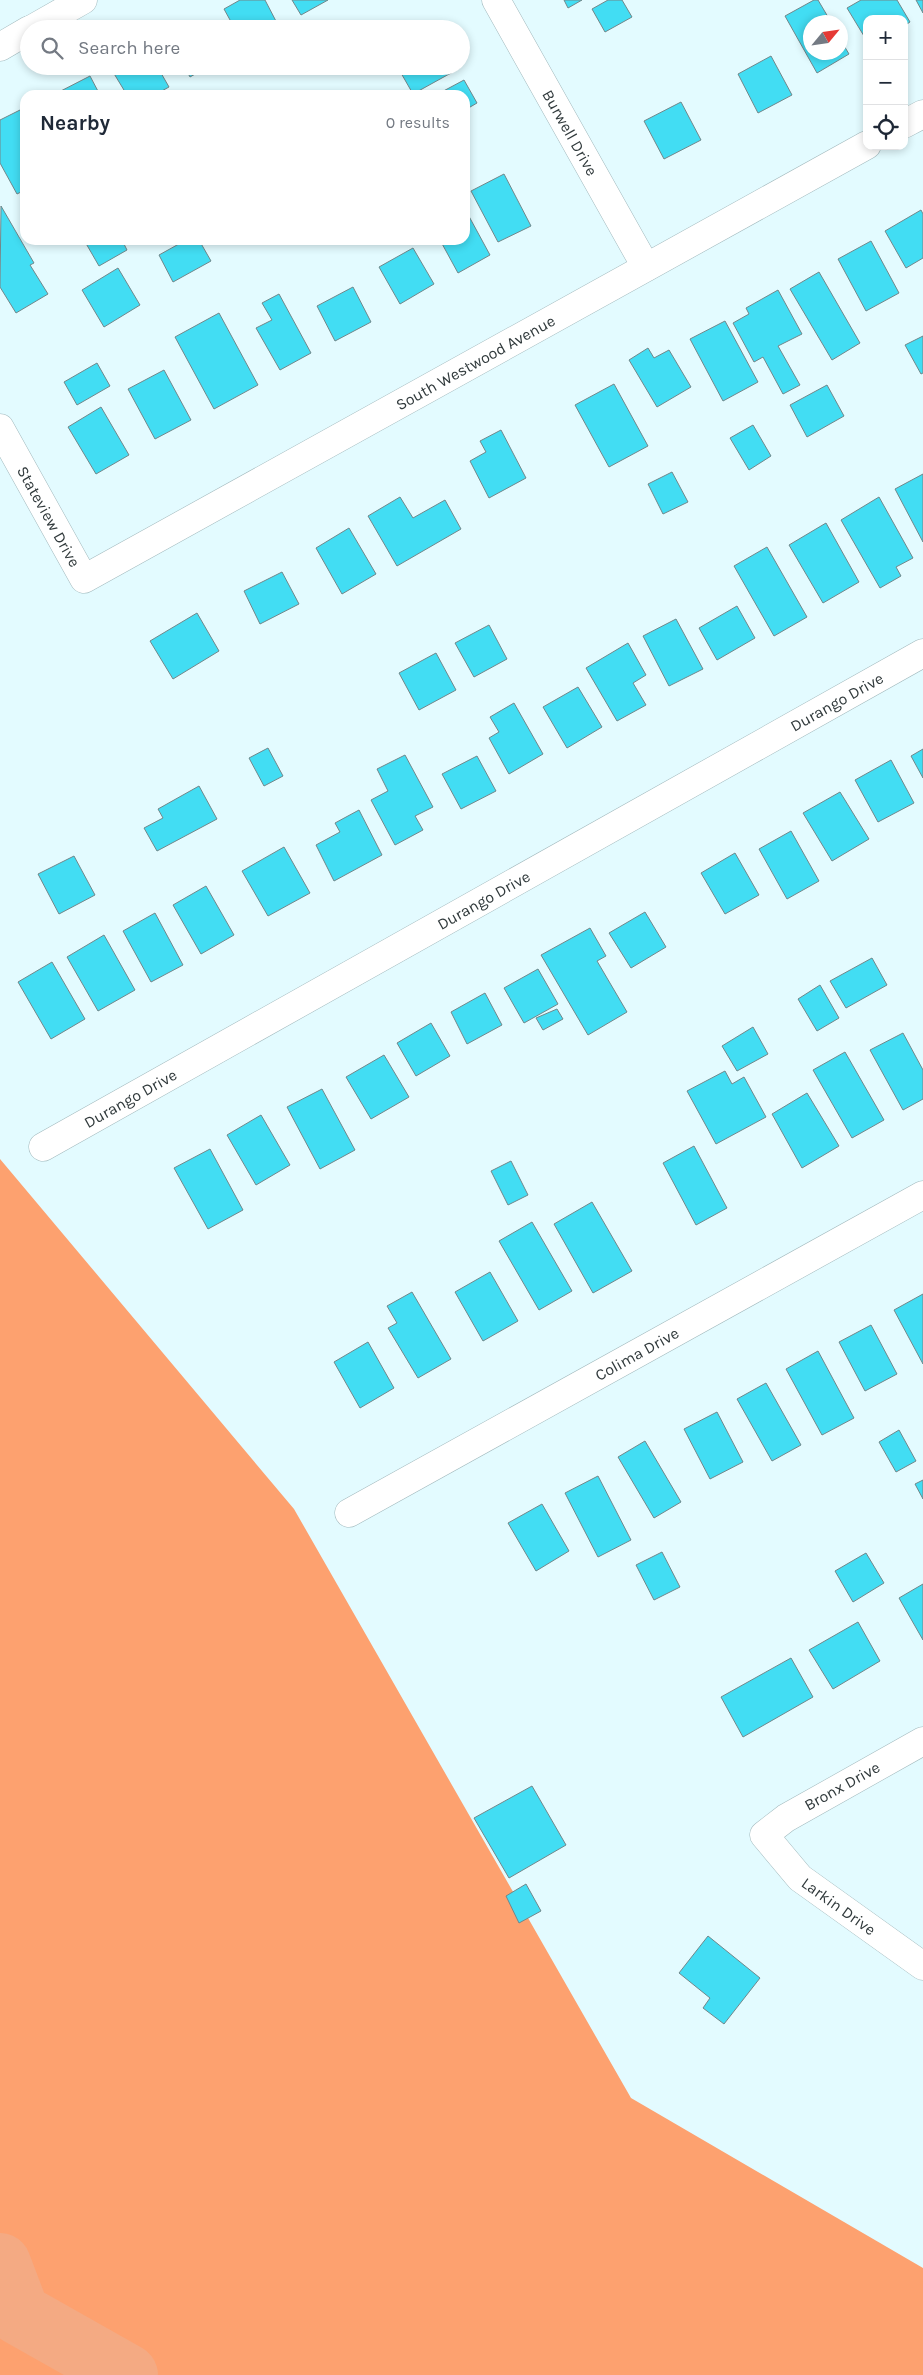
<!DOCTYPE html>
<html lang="en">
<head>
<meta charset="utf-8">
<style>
	body { margin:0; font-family:Karla,sans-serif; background:#f6f6f7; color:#1f2937 }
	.controls { position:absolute; right:15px; top:15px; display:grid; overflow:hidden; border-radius:10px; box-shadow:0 2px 8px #0003 }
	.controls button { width:45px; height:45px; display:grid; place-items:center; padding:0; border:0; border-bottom:1px solid #e0e1e3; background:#fff; color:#1f2937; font:25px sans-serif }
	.compass { position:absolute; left:803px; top:15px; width:45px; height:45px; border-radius:50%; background:#fff; box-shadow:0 2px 8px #0003; rotate:61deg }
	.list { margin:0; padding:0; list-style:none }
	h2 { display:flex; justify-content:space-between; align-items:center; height:65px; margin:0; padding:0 20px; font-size:21px }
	h2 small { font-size:16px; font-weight:400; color:#747a83 }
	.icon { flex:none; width:28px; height:28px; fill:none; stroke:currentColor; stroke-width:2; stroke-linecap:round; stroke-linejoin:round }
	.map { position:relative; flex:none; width:923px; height:2375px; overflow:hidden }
	.search { position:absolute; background:#fff; box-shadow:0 2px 8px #0003; left:20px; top:20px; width:450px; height:55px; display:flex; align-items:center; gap:12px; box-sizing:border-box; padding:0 18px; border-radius:28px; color:#747a83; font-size:19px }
	.panel { position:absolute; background:#fff; box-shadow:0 2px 8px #0003; left:20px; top:90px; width:450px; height:155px; border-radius:15px }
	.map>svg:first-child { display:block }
	.forest { fill:#fda16f }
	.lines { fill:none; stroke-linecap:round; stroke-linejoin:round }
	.river { stroke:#f4aa83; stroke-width:62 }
	.building { fill:#42ddf3; stroke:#71878a }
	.minor-casing { stroke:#a2b9bd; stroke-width:29 }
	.minor { stroke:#fff; stroke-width:28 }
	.labels { text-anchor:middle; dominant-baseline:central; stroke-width:4.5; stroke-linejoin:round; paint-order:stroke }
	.street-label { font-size:16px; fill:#313a3c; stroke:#fff }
</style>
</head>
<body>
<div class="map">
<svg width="923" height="2375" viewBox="0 0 923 2375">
	<rect width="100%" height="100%" fill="#e3fbff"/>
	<polygon class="forest" points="0,1159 294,1509 631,2098 923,2268 923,2375 0,2375"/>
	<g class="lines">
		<polyline class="river" points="0,2264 19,2314 127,2375"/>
	</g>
	<g class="building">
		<polygon points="240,0 265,0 278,25 271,29 235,29 224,9"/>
		<polygon points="292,0 328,0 301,15"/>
		<polygon points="564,0 582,0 568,8"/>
		<polygon points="608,0 622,0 632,17 605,32 592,9"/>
		<polygon points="814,0 818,0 831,22 810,22 810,52 840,52 840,39 849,54 817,73 785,16"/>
		<polygon points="861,0 897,0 910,22 904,26 904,19 867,19 867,41 847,8"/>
		<polygon points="916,0 923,0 923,13"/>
		<polygon points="205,22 209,29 193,29"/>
		<polygon points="771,56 792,95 758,113 738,74"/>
		<polygon points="124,66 157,66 169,87 158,93 159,95 127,95 113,72"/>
		<polygon points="184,66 209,66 190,77"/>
		<polygon points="397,66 459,66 460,68 413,94"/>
		<polygon points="90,76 100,95 55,95 55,94"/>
		<polygon points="464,80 477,103 465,110 465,95 436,95"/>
		<polygon points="681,102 701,140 664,159 644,121"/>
		<polygon points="20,110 25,119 25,190 17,194 0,163 0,120"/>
		<polygon points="504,174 531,226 498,242 471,191"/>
		<polygon points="1,206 34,263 30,265 48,294 16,313 0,287"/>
		<polygon points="465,209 490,255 458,273 440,240 465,240"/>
		<polygon points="921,210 923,214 923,258 906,268 885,231"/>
		<polygon points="84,240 122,240 127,250 99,266"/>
		<polygon points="186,240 199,240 211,261 173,282 159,255"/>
		<polygon points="871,241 899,293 866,311 838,259"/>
		<polygon points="413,248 434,284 400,304 379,267"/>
		<polygon points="118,268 140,305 104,327 82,290"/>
		<polygon points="819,272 860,343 832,360 790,289"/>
		<polygon points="353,287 371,322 335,341 317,306"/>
		<polygon points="778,290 802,334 778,346 800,385 783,394 763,357 754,362 733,323 749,314 746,308"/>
		<polygon points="279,294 311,353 280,370 256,328 272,320 262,303"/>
		<polygon points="219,313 258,385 214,409 175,337"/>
		<polygon points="725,321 758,382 723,401 690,339"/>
		<polygon points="923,336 923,373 921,374 905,345"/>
		<polygon points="648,348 654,358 669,350 691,387 657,407 629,360"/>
		<polygon points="97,363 110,386 77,405 64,382"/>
		<polygon points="164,370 191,420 155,439 128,389"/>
		<polygon points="614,384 648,446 609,467 575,405"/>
		<polygon points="827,385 844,416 807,437 790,405"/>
		<polygon points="101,407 129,455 96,474 68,427"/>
		<polygon points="753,425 771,456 749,470 730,438"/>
		<polygon points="501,430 526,478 489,498 470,461 486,452 480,441"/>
		<polygon points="672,472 688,502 663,514 648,484"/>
		<polygon points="923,474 923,542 895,489"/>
		<polygon points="400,497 413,518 445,500 461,529 397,566 368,516"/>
		<polygon points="879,497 913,558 896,567 901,576 880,588 841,520"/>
		<polygon points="826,523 859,582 823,603 789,545"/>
		<polygon points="349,528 376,574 342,594 316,548"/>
		<polygon points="767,547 807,617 774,636 734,566"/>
		<polygon points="282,572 299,604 260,624 244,591"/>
		<polygon points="737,606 755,638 717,660 699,628"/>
		<polygon points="197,613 219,651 173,679 150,641"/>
		<polygon points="676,619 703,669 669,686 643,636"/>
		<polygon points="489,625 507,659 474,677 455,643"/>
		<polygon points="628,643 646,675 633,683 646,705 617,721 586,668"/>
		<polygon points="436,653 456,690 419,710 399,673"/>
		<polygon points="578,687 602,727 567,748 543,707"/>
		<polygon points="514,703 543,754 509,774 489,738 499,732 490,717"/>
		<polygon points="268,748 283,776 264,786 249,758"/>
		<polygon points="923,749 923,778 911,756"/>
		<polygon points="405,755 433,807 415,816 423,830 395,845 371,800 388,791 377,769"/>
		<polygon points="477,756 496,791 461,809 442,774"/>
		<polygon points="891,760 914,803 878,822 855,780"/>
		<polygon points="199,786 217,819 157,851 144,828 163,818 158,809"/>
		<polygon points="840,792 869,839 832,861 803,813"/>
		<polygon points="359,810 382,855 334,881 316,845 340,832 335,823"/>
		<polygon points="791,831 819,881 787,899 759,849"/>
		<polygon points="284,847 310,893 268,916 242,871"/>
		<polygon points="735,853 759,895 725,914 701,873"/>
		<polygon points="74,856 95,895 59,914 38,874"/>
		<polygon points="206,886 234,935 201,954 173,905"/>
		<polygon points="645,912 666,947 631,968 609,933"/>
		<polygon points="155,913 183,965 151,982 123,931"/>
		<polygon points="590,928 606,956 597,961 627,1012 588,1035 541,955"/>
		<polygon points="104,935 135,990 98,1011 67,957"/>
		<polygon points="872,958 887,985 846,1008 830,981"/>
		<polygon points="52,962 85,1019 51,1039 18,982"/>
		<polygon points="538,969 558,1004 524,1023 504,988"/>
		<polygon points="820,985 839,1018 817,1031 798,999"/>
		<polygon points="485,993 502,1025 467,1044 451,1012"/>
		<polygon points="557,1009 563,1019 543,1030 536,1018"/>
		<polygon points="431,1023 450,1056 416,1076 397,1043"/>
		<polygon points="753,1027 768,1054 737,1071 722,1046"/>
		<polygon points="903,1033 923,1070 923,1099 903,1110 870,1050"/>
		<polygon points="845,1052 884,1120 852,1138 813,1070"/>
		<polygon points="384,1055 409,1097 371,1119 346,1077"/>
		<polygon points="725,1071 732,1084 744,1077 766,1117 716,1144 687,1091"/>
		<polygon points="322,1089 355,1150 320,1169 287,1107"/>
		<polygon points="807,1093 839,1146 802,1168 772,1114"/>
		<polygon points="261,1115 290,1165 256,1185 227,1135"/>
		<polygon points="694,1146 727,1208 696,1225 663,1163"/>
		<polygon points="210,1149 243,1210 208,1229 174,1168"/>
		<polygon points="511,1161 528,1195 508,1205 491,1171"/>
		<polygon points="592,1202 632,1271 593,1293 554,1224"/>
		<polygon points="532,1222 572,1291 539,1310 499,1241"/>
		<polygon points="490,1272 518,1321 483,1341 455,1292"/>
		<polygon points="412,1292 451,1359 418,1378 388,1328 397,1323 387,1306"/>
		<polygon points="923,1294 923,1364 894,1310"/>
		<polygon points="871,1325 897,1374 865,1391 839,1342"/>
		<polygon points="368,1342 394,1388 360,1408 334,1362"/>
		<polygon points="818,1351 854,1418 822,1435 786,1369"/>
		<polygon points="766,1383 801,1445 772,1461 737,1399"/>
		<polygon points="717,1412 743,1462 710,1479 684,1429"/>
		<polygon points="899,1430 916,1461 896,1472 879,1442"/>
		<polygon points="645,1441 681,1502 654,1518 618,1457"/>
		<polygon points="598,1476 631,1540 598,1557 565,1493"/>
		<polygon points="923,1480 923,1499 915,1484"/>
		<polygon points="542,1504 569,1551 536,1571 508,1523"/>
		<polygon points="662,1552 680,1587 654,1600 636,1565"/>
		<polygon points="866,1553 884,1583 853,1602 835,1571"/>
		<polygon points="923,1584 923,1640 899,1598"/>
		<polygon points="858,1622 880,1661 833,1689 809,1650"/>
		<polygon points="791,1658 813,1697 743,1737 721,1697"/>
		<polygon points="532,1786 566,1845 509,1878 474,1818"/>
		<polygon points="526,1884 541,1911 519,1923 506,1896"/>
		<polygon points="708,1936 760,1978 724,2024 703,2008 710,1998 679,1973"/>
	</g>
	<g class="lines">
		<g class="minor-casing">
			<g id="minor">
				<path id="s1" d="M496 0 646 267"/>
				<polyline points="32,29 83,0"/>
				<polyline points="0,47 29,30"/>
				<polyline points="904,124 923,114"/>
				<path id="s2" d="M0 428 84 579 867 145"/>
				<path id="s3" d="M43 1147 923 653"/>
				<path id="s4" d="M349 1513 923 1195"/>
				<path id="s5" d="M923 1741 786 1818 764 1835 800 1878 923 1966"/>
			</g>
		</g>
		<use href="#minor" class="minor"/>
	</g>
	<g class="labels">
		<g class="street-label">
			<text stroke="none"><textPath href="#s1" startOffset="152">Burwell Drive</textPath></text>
			<text stroke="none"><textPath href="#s2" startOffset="620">South Westwood Avenue</textPath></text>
			<text stroke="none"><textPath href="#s2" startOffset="101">Stateview Drive</textPath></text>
			<text stroke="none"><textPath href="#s3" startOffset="910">Durango Drive</textPath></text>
			<text stroke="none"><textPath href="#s3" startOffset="505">Durango Drive</textPath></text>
			<text stroke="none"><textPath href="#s3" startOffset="100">Durango Drive</textPath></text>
			<text stroke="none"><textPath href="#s4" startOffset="329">Colima Drive</textPath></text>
			<text transform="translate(842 1786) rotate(-29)">Bronx Drive</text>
			<text stroke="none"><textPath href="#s5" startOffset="289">Larkin Drive</textPath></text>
		</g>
	</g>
</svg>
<div class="controls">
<button>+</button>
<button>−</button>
<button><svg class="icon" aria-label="locate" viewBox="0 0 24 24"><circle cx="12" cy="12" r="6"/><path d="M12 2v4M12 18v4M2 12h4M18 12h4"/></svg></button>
</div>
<svg class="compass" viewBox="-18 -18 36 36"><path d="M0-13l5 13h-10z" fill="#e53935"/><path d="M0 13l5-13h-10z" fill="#747a83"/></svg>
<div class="search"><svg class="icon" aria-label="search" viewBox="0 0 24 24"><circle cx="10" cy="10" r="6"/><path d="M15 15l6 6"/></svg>Search here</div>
<section class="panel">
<h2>Nearby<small>0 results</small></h2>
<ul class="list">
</ul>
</section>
</div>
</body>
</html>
